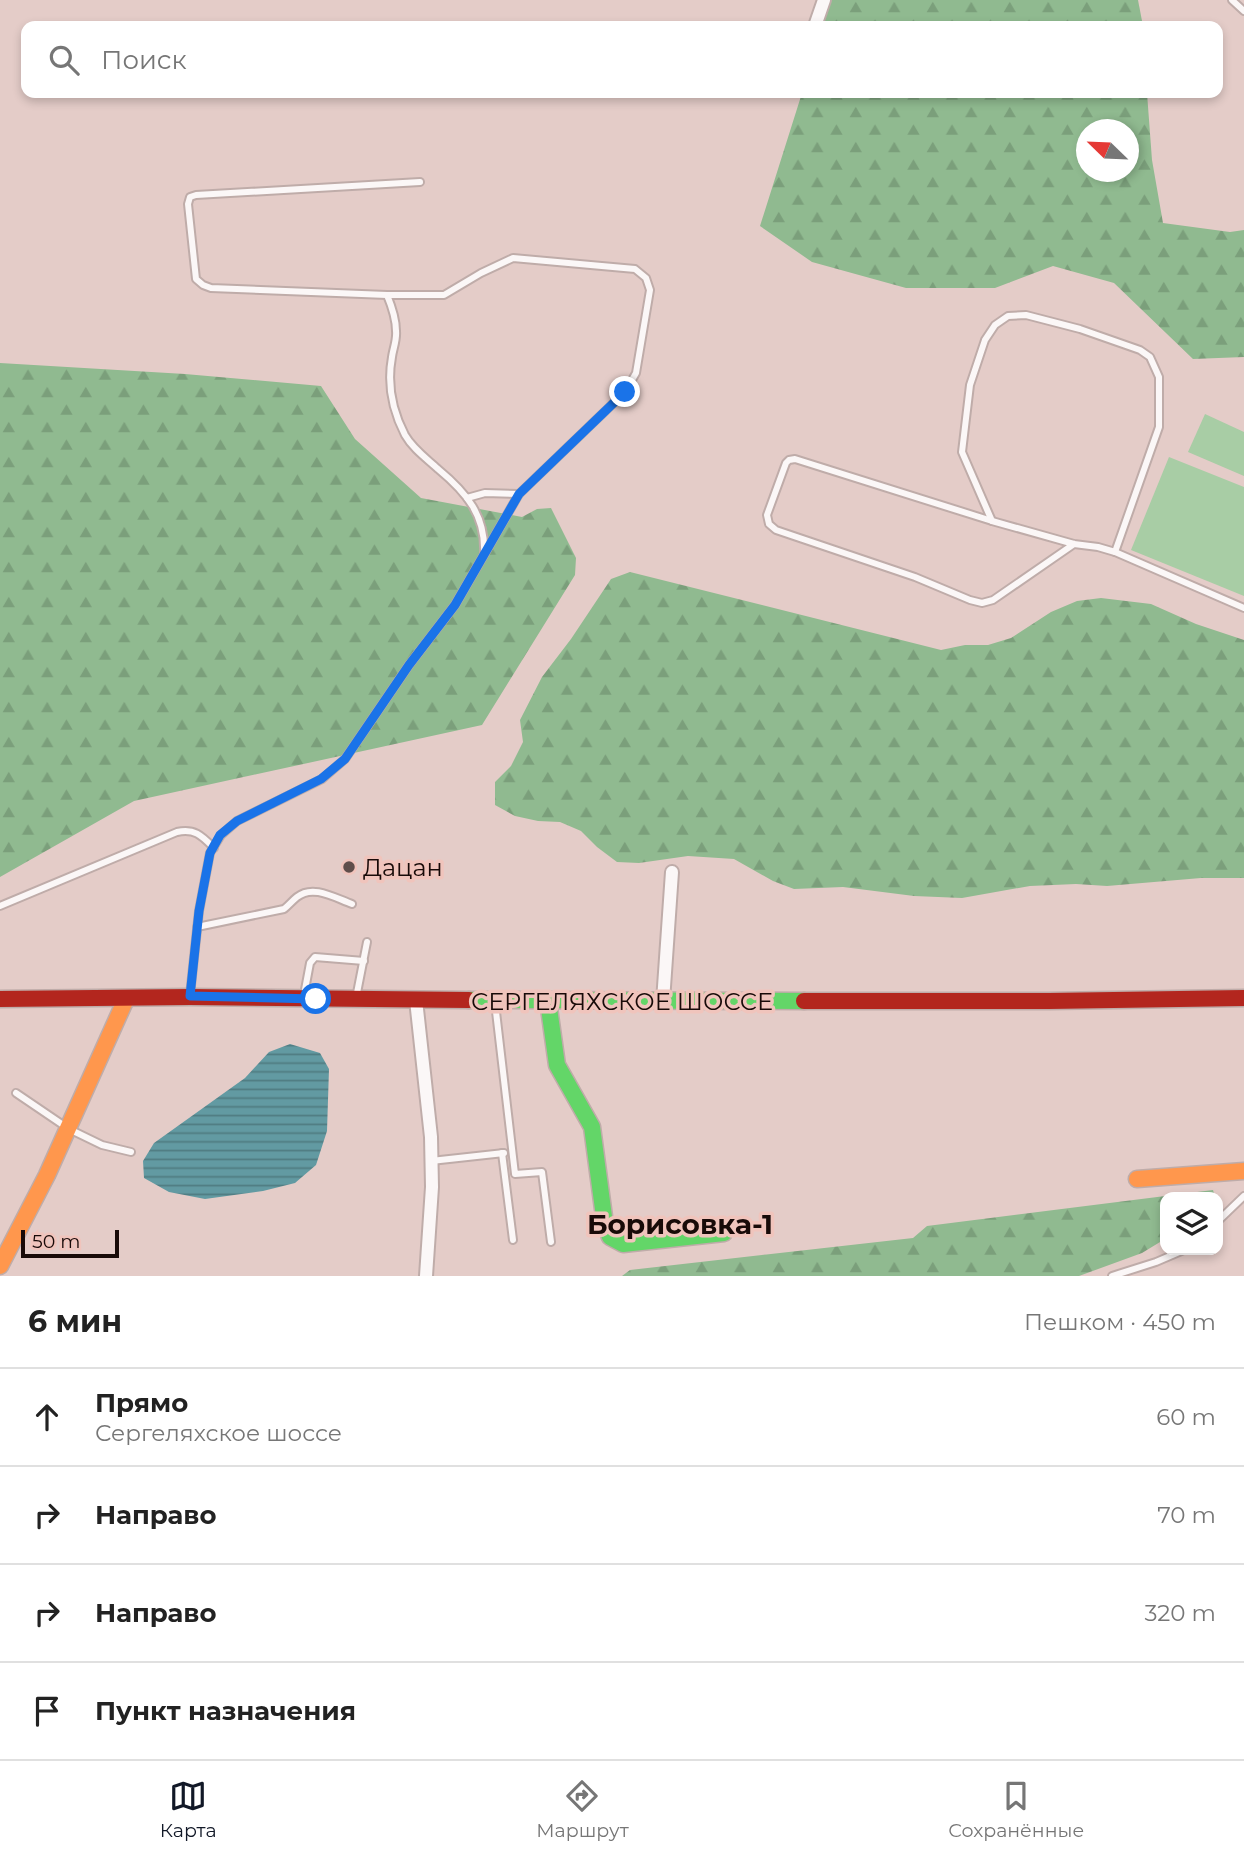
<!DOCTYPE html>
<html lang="ru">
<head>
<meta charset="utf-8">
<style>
	body { margin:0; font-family:Montserrat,sans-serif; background:#f2f2f2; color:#222 }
	.controls { position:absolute; right:21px; bottom:21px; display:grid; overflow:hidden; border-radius:14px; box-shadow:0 4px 10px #0003 }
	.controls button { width:63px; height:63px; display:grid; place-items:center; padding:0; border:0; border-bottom:2px solid #e0e0e0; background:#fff; color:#222; font:35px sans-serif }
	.compass { position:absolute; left:1076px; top:119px; width:63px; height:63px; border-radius:50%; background:#fff; box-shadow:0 4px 10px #0003; rotate:293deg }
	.scale { position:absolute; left:21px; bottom:18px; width:98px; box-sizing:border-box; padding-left:7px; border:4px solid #180a08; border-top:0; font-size:19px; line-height:24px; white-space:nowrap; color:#180a08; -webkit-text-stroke:5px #f0c4bc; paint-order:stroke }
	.stop { position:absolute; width:21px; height:21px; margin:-16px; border:5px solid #1a73e8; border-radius:50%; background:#fff }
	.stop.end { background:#1a73e8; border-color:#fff; box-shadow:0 2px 7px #0008 }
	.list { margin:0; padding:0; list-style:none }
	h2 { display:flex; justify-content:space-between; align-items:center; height:91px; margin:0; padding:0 28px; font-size:30px }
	h2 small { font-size:23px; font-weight:400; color:#767676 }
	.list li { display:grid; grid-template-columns:46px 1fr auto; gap:21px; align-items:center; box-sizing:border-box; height:98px; padding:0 28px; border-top:2px solid #e0e0e0 }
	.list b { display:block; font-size:26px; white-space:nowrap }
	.list p { margin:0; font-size:23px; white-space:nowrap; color:#767676 }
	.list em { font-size:23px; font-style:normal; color:#767676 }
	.icon { flex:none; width:38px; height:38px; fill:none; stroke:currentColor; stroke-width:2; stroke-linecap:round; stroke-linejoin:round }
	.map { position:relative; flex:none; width:1244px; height:1276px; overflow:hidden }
	.search { position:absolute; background:#fff; box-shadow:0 4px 10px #0003; left:21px; right:21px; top:21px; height:77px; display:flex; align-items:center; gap:18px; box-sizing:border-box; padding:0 24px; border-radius:14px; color:#767676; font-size:26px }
	.sheet { height:483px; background:#fff }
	nav { display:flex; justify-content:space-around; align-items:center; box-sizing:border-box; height:98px; border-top:2px solid #e0e0e0; background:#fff; font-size:19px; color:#767676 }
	nav a { display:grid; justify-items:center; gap:4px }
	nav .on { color:#111827 }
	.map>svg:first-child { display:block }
	.forest { fill:url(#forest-firs); fill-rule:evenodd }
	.pitch { fill:#a8cda5 }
	.water { fill:url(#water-rules) }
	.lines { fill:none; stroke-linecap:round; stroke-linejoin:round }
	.lane-casing { stroke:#bfaca9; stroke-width:10 }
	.street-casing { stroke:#bfaca9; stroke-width:16 }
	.fast-casing { stroke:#bfaca9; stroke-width:19 }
	.slow-casing { stroke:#bfaca9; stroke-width:19 }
	.jam-casing { stroke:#bfaca9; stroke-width:19 }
	.lane { stroke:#fbf7f7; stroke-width:6 }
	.street { stroke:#fbf7f7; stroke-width:12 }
	.fast { stroke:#63d668; stroke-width:16 }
	.slow { stroke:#ff974d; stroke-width:16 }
	.jam { stroke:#b3261e; stroke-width:16 }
	.route { stroke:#1a73e8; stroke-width:9 }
	.poi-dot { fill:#5f4e4b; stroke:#f0c4bc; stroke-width:2.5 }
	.labels { text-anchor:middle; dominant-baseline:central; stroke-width:7; stroke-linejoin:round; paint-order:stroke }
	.poi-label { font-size:24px; fill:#180a08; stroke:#f0c4bc; text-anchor:start }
	.street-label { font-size:24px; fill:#180a08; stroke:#f0c4bc }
	.quarter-label { font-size:28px; font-weight:bold; fill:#180a08; stroke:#f0c4bc }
</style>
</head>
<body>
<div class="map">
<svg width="1244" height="1276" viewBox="0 0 1244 1276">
	<defs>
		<pattern id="forest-firs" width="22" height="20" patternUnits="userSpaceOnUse" patternTransform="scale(1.75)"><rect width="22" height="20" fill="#90ba90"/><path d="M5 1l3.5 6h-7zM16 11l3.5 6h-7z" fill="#7b9f7b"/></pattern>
		<pattern id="water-rules" width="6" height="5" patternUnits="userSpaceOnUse" patternTransform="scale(1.75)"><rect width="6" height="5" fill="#629aa2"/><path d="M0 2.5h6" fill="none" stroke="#507c82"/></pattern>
	</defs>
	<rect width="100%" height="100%" fill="#e4ccc8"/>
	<g class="forest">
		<polygon points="831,0 1138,0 1143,26 823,26"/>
		<path d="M802 93H1147L1152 160 1163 223 1230 232 1244 230V357L1193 359 1114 283 1053 266 995 288H906L812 262 760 226ZM1086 130H1128V172H1086Z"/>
		<polygon points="0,363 185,374 321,386 355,439 421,498 522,517 537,509 551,508 576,558 575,575 482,725 134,801 0,877"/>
		<polygon points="630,572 941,650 965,645 988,645 1011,638 1051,612 1077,601 1101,598 1151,604 1196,624 1244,640 1244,878 1201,878 1107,886 1076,884 1030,886 962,898 914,896 843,887 794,889 773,881 734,859 688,856 639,863 617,862 597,847 581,831 560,822 538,821 515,816 495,805 495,782 511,766 523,742 520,720 542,677 571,639 611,579"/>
		<polygon points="1213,1190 1215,1197 1165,1197 1165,1239 1142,1253 1079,1276 622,1276 630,1270 913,1238 927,1226"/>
	</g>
	<g class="pitch">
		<polygon points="1205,414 1244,432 1244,476 1188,452"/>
		<polygon points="1169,457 1244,487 1244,596 1131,550"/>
	</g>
	<polygon class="water" points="290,1044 320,1053 329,1069 327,1131 316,1165 295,1183 263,1191 205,1199 169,1192 144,1178 143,1161 154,1143 245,1078 269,1052"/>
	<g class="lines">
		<g class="lane-casing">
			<g id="lane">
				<polyline points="1232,0 1244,11"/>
				<path d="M387 295C392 307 396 318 396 331 397 340 393 349 392 357 387 384 392 410 405 435 413 449 426 458 438 469 467 493 486 516 484 554"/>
				<polyline points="467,498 485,493 519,494"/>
				<polyline points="992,521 962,452 970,385 985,340 995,325 1008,316 1026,315 1080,329 1140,350 1150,357 1159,377 1159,427 1115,552"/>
				<polyline points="1074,544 993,600 982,603 970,600 915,577 776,530 769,524 767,515 786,463 789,460 795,459 992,521 1074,544 1098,547 1115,552 1244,608"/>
				<path d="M0 906 177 832C195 828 202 836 214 848"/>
				<path d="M197 927 284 909C289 905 292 901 297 897 313 884 335 898 352 904"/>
				<polyline points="190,995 199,911 210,853 221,835 237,821 322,779 345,759 409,665 455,605 519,494 625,392 636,373 650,290 646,278 635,269 513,258 481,273 444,295 387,295 211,288 203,285 196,279 188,204 190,197 196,195 420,182"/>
				<polyline points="304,995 310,963 315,957 364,961"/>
				<polyline points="356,998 367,942"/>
				<polyline points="495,1003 515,1174 542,1172 551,1242"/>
				<polyline points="16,1093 69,1129 102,1145 131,1152"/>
				<polyline points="502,1153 513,1240"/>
				<polyline points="431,1161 504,1153"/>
				<polyline points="1218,1221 1244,1196"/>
				<polyline points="1112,1276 1156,1262 1184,1250"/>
			</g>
		</g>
		<g class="street-casing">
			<g id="street">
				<polyline points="815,26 824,0"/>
				<polyline points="416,1000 431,1137 432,1187 426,1276"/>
				<polyline points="663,1001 672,872"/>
			</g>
		</g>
		<g class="fast-casing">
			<g id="fast">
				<polyline points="469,1000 804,1001"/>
				<polyline points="548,1001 557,1065 592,1127 605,1224 610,1237 623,1244 724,1233"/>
			</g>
		</g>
		<g class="slow-casing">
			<g id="slow">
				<polyline points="1137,1179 1244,1171"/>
				<polyline points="0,1266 47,1175 126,999"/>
			</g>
		</g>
		<g class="jam-casing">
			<g id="jam">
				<polyline points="0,999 190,997 469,1000"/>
				<polyline points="804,1001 1049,1001 1244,998"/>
			</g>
		</g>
		<use href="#lane" class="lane"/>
		<use href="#street" class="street"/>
		<use href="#fast" class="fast"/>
		<use href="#slow" class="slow"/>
		<use href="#jam" class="jam"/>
	</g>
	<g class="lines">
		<polyline class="route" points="316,999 190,996 199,911 210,853 220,835 237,821 321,779 345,759 409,665 455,605 519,494 625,392"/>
	</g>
	<circle class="poi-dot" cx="349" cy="867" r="7"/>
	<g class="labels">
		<g class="poi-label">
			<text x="363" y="867">Дацан</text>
		</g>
		<g class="street-label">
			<text x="622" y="1001">СЕРГЕЛЯХСКОЕ ШОССЕ</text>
		</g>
		<g class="quarter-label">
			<text x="680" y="1224">Борисовка-1</text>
		</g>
	</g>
</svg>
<div class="controls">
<button><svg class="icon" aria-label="layers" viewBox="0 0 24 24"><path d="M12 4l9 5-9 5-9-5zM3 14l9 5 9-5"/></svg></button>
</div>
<svg class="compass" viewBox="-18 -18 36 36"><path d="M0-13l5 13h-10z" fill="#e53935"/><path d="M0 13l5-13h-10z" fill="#767676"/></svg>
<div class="scale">50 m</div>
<div class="stop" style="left:316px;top:999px"></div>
<div class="stop end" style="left:625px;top:392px"></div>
<div class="search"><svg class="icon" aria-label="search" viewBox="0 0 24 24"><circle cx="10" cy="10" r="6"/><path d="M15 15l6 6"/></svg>Поиск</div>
</div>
<section class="sheet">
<h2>6 мин<small>Пешком · 450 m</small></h2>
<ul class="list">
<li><svg class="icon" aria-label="ahead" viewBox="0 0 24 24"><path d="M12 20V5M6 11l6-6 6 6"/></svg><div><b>Прямо</b><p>Сергеляхское шоссе</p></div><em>60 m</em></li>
<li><svg class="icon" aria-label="right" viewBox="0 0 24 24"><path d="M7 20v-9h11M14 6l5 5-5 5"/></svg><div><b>Направо</b></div><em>70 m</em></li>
<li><svg class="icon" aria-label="right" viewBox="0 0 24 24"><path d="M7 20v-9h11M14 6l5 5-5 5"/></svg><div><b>Направо</b></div><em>320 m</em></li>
<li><svg class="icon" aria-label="arrive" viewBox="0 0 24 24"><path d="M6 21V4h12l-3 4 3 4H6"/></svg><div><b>Пункт назначения</b></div></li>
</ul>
</section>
<nav>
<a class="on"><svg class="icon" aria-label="map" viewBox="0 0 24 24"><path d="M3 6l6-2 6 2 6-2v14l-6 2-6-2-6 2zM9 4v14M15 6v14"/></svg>Карта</a>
<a><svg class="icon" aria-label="directions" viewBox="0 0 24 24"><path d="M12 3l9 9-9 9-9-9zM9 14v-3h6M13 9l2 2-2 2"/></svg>Маршрут</a>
<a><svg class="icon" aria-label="saved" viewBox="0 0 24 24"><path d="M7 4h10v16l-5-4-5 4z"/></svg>Сохранённые</a>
</nav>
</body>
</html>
